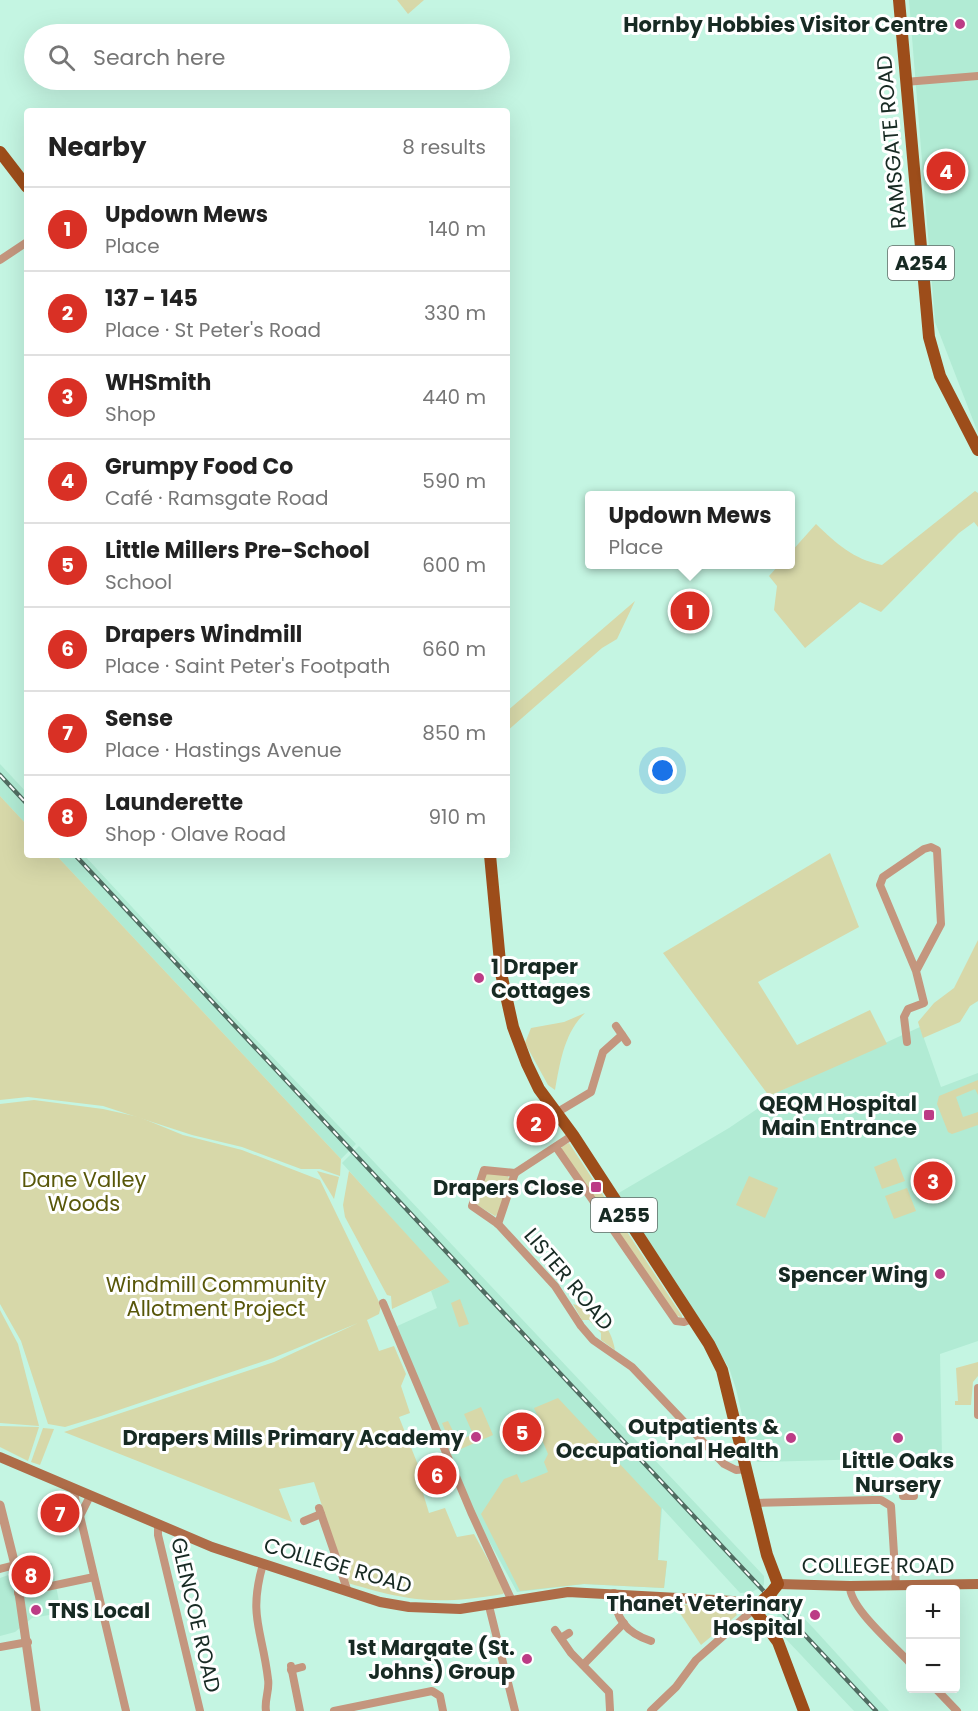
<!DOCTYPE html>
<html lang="en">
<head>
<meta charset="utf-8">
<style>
	body { margin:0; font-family:Poppins,sans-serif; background:#f2f2f2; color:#222 }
	.controls { position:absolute; right:18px; bottom:18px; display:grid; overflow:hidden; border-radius:6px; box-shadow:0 6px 24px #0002 }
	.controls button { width:54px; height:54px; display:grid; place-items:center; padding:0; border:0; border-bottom:2px solid #e0e0e0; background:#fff; color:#222; font:30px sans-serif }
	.you { position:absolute; left:663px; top:771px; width:21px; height:21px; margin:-15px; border:4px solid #fff; border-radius:50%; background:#1a73e8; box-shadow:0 0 0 9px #1a73e833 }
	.badge { display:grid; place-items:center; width:39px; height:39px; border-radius:50%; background:#d93025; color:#fff; font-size:20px; font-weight:700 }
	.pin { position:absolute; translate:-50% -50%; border:3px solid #fff; box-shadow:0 2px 6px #0006 }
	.popup { position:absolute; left:585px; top:491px; width:210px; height:78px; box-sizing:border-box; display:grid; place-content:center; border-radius:6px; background:#fff; filter:drop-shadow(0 2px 4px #0005); font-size:20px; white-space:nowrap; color:#767676 }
	.popup b { font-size:22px; color:#222 }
	.popup::after { content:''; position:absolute; left:50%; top:100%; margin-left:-12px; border:12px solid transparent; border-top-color:#fff }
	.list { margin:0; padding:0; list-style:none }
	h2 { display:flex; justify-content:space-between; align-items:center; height:78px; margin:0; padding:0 24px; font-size:26px }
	h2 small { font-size:20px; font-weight:400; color:#767676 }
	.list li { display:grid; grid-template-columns:39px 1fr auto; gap:18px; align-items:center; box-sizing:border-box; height:84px; padding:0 24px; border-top:2px solid #e0e0e0 }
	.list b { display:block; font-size:22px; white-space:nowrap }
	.list p { margin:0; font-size:20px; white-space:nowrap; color:#767676 }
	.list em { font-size:20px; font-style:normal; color:#767676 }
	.icon { flex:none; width:33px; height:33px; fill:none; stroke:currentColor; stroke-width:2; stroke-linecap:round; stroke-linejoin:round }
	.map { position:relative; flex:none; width:978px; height:1711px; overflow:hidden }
	.search { position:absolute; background:#fff; box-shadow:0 6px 24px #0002; left:24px; top:24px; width:486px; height:66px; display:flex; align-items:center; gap:15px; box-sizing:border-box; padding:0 21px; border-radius:33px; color:#767676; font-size:22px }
	.panel { position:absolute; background:#fff; box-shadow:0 6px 24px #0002; left:24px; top:108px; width:486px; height:750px; border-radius:6px }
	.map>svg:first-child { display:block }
	.built { fill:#b1ebd4 }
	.green { fill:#d7d8a9 }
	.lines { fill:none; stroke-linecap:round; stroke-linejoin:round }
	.minor { stroke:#c4967e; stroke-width:8 }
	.tertiary { stroke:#c4967e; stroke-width:9 }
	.secondary { stroke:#ae6c48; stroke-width:10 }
	.primary { stroke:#9d4d1a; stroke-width:12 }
	.rail-casing { stroke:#506d62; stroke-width:4.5 }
	.rail { stroke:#fff; stroke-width:2; stroke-dasharray:7; stroke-linecap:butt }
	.primary-bridge { stroke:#9d4d1a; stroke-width:12 }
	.poi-dot { fill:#bc3c86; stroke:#fff; stroke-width:2 }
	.labels { text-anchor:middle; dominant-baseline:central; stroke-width:6; stroke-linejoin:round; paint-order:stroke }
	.shield { fill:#fff; stroke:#5d6a65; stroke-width:1.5 }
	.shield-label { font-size:20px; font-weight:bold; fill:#172a23 }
	.poi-label { font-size:21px; font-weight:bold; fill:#172a23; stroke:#fff; text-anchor:end }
	.street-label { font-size:21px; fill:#172a23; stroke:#fff }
	.park-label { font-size:21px; fill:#585709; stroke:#fff }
</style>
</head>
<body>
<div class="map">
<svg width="978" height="1711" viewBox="0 0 978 1711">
	<rect width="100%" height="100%" fill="#c4f5e2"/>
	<g class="built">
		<polygon points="909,0 978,0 978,433 935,322"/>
		<polygon points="0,764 27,793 27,825 0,796"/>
		<polygon points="56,855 84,855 217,999 356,1144 341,1159"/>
		<polygon points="920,1027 941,1087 978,1073 978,1341 940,1354 942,1457 758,1462 752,1459 736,1389 729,1368 683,1293 617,1194 729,1128 757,1109 769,1096"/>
		<polygon points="359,1146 764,1576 764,1585 752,1592 740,1593 662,1508 658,1560 667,1561 664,1588 584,1584 517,1592 483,1530 393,1328 437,1308 431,1291 449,1282 342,1163"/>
		<polygon points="52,1563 61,1613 32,1618 15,1632 0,1636 0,1578 25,1569"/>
		<polygon points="784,1597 816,1631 889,1711 854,1711 784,1637 775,1622"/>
	</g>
	<g class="green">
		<polygon points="397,0 424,0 408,14"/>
		<path d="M975 491 978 493V527L974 522 959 533 881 612 860 602 805 648 774 610 777 586 769 576 779 565 790 564 791 552 816 524C837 544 853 559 882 565Z"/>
		<polygon points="635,601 617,639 602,648 507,731 507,711"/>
		<polygon points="0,796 27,825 27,855 56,855 341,1159 340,1176 320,1169 301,1169 242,1147 192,1135 103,1106 28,1097 0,1100"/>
		<polygon points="830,853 859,927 758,982 797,1045 870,1010 887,1044 769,1096 663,953"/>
		<polygon points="978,940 978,1001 970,1006 960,1022 923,1038 918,1022 934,1003 954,988"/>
		<path d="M585 1013C564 1033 560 1063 555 1090L548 1085 525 1043 531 1028 564 1022Z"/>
		<polygon points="978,1080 978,1095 975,1089 956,1097 963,1117 978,1112 978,1125 952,1134 948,1132 937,1104 939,1096"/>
		<path d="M34 1100 103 1109 139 1117 183 1135 242 1150 320 1180 381 1306 379 1314 367 1320 379 1351 394 1346 406 1374 401 1386 410 1413 399 1417 420 1470 424 1469 434 1490 423 1493 429 1513 445 1508 457 1537 474 1534 505 1591 503 1594C438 1605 411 1602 348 1583L314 1482 279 1489 292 1522 64 1432 274 1362 358 1323 273 1358 101 1416 65 1427 48 1424 21 1341 0 1304V1104Z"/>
		<polygon points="569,1143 682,1316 682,1318 676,1315 562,1150 562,1146"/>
		<polygon points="896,1158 905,1181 882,1189 874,1167"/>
		<polygon points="317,1171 339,1177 334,1199"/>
		<polygon points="349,1171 450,1282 392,1309 391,1296 387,1295 345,1217 343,1205"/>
		<polygon points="489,1173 507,1175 510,1180 499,1213 495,1216 477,1205 477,1202 485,1174"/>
		<polygon points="749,1176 778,1188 765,1218 736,1205"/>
		<polygon points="907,1188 916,1211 894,1219 885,1196"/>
		<polygon points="460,1299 469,1324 459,1327 451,1303"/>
		<path d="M573 1304C596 1310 611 1326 615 1350L601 1340V1333L589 1320H582Z"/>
		<polygon points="0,1310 18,1344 39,1426 0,1423"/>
		<polygon points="978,1362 978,1376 973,1382 971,1405 955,1405 955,1401 958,1401 956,1368"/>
		<polygon points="558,1398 661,1508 658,1560 667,1561 664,1588 584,1584 520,1591 481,1514 504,1479 517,1474 521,1483 548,1472 544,1462 548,1454 537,1428 538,1417 534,1408"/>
		<polygon points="481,1407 493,1435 454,1452 442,1423 448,1421 458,1441 473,1434 464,1414"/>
		<polygon points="0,1426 39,1427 28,1461 0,1447"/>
		<polygon points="43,1428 54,1429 40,1465 31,1462"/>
		<polygon points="674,1604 732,1608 737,1615 701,1645"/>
	</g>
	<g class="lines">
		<g class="minor">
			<polyline points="905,82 978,76"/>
			<polyline points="0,260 27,242"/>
			<polyline points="616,1026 627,1042"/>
			<polyline points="907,1042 904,1017 908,1009 924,1003 916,971 941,924 937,850 931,847 924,849 883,877 880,885 916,971"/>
			<polyline points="556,1113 591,1092 603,1052 622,1035"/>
			<polyline points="556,1147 676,1321 684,1322 692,1319"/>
			<polyline points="515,1173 484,1170 472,1206 498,1224 555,1286 581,1326 593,1340 632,1367 724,1464 736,1470 747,1469"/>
			<polyline points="498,1224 515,1173 573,1135"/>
			<polyline points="383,1303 471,1512 512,1601"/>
			<polyline points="978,1388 978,1415"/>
			<polyline points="903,1486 903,1496 914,1496"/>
			<polyline points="74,1489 77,1512 80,1516 126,1711"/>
			<polyline points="755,1503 873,1500 881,1500 891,1506 896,1586"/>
			<polyline points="319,1508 348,1592"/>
			<polyline points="80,1516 90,1496"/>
			<polyline points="304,1521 321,1514"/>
			<polyline points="158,1526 158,1535 200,1711"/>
			<path d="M263 1564C248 1616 262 1629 268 1679 270 1690 264 1700 266 1711"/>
			<polyline points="0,1569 15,1565"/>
			<path d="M850 1586C849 1608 895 1646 910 1663"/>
			<polyline points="18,1593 94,1577"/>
			<path d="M614 1593C615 1618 626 1633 651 1641"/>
			<polyline points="489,1606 515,1711"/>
			<polyline points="555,1630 571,1653 609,1692 610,1710"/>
			<polyline points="561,1638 569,1633"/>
			<polyline points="0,1647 28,1642"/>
			<polyline points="583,1665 624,1623"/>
			<polyline points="291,1666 300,1711"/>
			<polyline points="291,1670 302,1667"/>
			<polyline points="935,1688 957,1711"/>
			<polyline points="334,1711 432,1691 440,1696 443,1711"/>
			<polyline points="651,1711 676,1687 696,1660 754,1609"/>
		</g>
		<polyline class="tertiary" points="0,1505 15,1565 36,1711"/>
		<g class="secondary">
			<polyline points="0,1457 212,1547 380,1602 409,1607 460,1609 568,1592 733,1601 754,1609"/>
			<polyline points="778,1584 850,1586 978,1584"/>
		</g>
		<g class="primary">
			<polyline points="899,0 929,337 940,376 978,450"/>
			<polyline points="0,152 27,187"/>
			<polyline points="490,855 501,973 513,1027 527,1064 539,1089 573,1135 709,1344 722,1370 767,1555 778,1584 771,1593"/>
			<polyline points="761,1602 754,1609 778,1642 804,1711"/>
		</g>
		<g class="rail-casing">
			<g id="rail">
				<polyline points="0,775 27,804"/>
				<polyline points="75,855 876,1711"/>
			</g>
		</g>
		<use href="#rail" class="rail"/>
		<polyline class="primary-bridge" points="761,1602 771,1593"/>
	</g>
	<g class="poi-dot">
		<circle cx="960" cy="24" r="6"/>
		<circle cx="479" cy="978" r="6"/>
		<rect x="923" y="1109" width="12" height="12" rx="3"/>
		<rect x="590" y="1181" width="12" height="12" rx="3"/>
		<circle cx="940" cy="1274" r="6"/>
		<circle cx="476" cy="1437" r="6"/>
		<circle cx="791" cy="1438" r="6"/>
		<circle cx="898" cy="1438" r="6"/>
		<circle cx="36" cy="1610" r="6"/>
		<circle cx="815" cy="1615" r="6"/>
		<circle cx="527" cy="1659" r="6"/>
	</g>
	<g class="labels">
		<g class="shield">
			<rect x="888" y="246" width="66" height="34" rx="4.5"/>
			<rect x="591" y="1198" width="66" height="34" rx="4.5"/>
		</g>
		<g class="shield-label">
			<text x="921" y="263">A254</text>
			<text x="624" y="1215">A255</text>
		</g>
		<g class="poi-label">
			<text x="948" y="24">Hornby Hobbies Visitor Centre</text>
			<text x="491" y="966" text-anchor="start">1 Draper<tspan x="491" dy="24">Cottages</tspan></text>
			<text x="917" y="1103">QEQM Hospital<tspan x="917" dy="24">Main Entrance</tspan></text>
			<text x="584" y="1187">Drapers Close</text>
			<text x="928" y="1274">Spencer Wing</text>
			<text x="779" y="1426">Outpatients &amp;<tspan x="779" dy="24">Occupational Health</tspan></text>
			<text x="464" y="1437">Drapers Mills Primary Academy</text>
			<text x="898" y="1460" text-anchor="middle">Little Oaks<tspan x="898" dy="24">Nursery</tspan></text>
			<text x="803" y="1603">Thanet Veterinary<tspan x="803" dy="24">Hospital</tspan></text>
			<text x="48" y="1610" text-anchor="start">TNS Local</text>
			<text x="515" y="1647">1st Margate (St.<tspan x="515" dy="24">Johns) Group</tspan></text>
		</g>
		<g class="street-label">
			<text transform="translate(891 142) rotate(-95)">RAMSGATE ROAD</text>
			<text transform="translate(569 1279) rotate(50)">LISTER ROAD</text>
			<text transform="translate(338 1565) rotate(16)">COLLEGE ROAD</text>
			<text x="878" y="1565">COLLEGE ROAD</text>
			<text transform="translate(196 1615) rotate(77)">GLENCOE ROAD</text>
		</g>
		<g class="park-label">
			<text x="84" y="1179">Dane Valley<tspan x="84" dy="24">Woods</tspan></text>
			<text x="216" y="1284">Windmill Community<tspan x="216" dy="24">Allotment Project</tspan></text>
		</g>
	</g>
</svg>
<div class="controls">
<button>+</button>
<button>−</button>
</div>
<div class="you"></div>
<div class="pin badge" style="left:690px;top:611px">1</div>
<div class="popup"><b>Updown Mews</b>Place</div>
<div class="pin badge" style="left:536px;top:1123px">2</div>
<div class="pin badge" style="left:933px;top:1181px">3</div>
<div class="pin badge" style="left:946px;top:171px">4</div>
<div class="pin badge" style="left:522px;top:1432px">5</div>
<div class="pin badge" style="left:437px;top:1475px">6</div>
<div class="pin badge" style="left:60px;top:1513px">7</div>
<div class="pin badge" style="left:31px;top:1575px">8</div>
<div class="search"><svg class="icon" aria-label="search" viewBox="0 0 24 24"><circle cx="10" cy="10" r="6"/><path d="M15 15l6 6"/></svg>Search here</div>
<section class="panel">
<h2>Nearby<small>8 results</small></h2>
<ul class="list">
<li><span class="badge">1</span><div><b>Updown Mews</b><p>Place</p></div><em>140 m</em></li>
<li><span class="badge">2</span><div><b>137 - 145</b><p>Place · St Peter's Road</p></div><em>330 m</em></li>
<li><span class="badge">3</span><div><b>WHSmith</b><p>Shop</p></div><em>440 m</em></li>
<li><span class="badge">4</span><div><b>Grumpy Food Co</b><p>Café · Ramsgate Road</p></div><em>590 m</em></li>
<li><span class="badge">5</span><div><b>Little Millers Pre-School</b><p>School</p></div><em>600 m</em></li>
<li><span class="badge">6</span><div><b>Drapers Windmill</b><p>Place · Saint Peter's Footpath</p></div><em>660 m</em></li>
<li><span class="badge">7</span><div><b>Sense</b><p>Place · Hastings Avenue</p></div><em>850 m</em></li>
<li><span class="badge">8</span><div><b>Launderette</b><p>Shop · Olave Road</p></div><em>910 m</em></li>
</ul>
</section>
</div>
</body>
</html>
